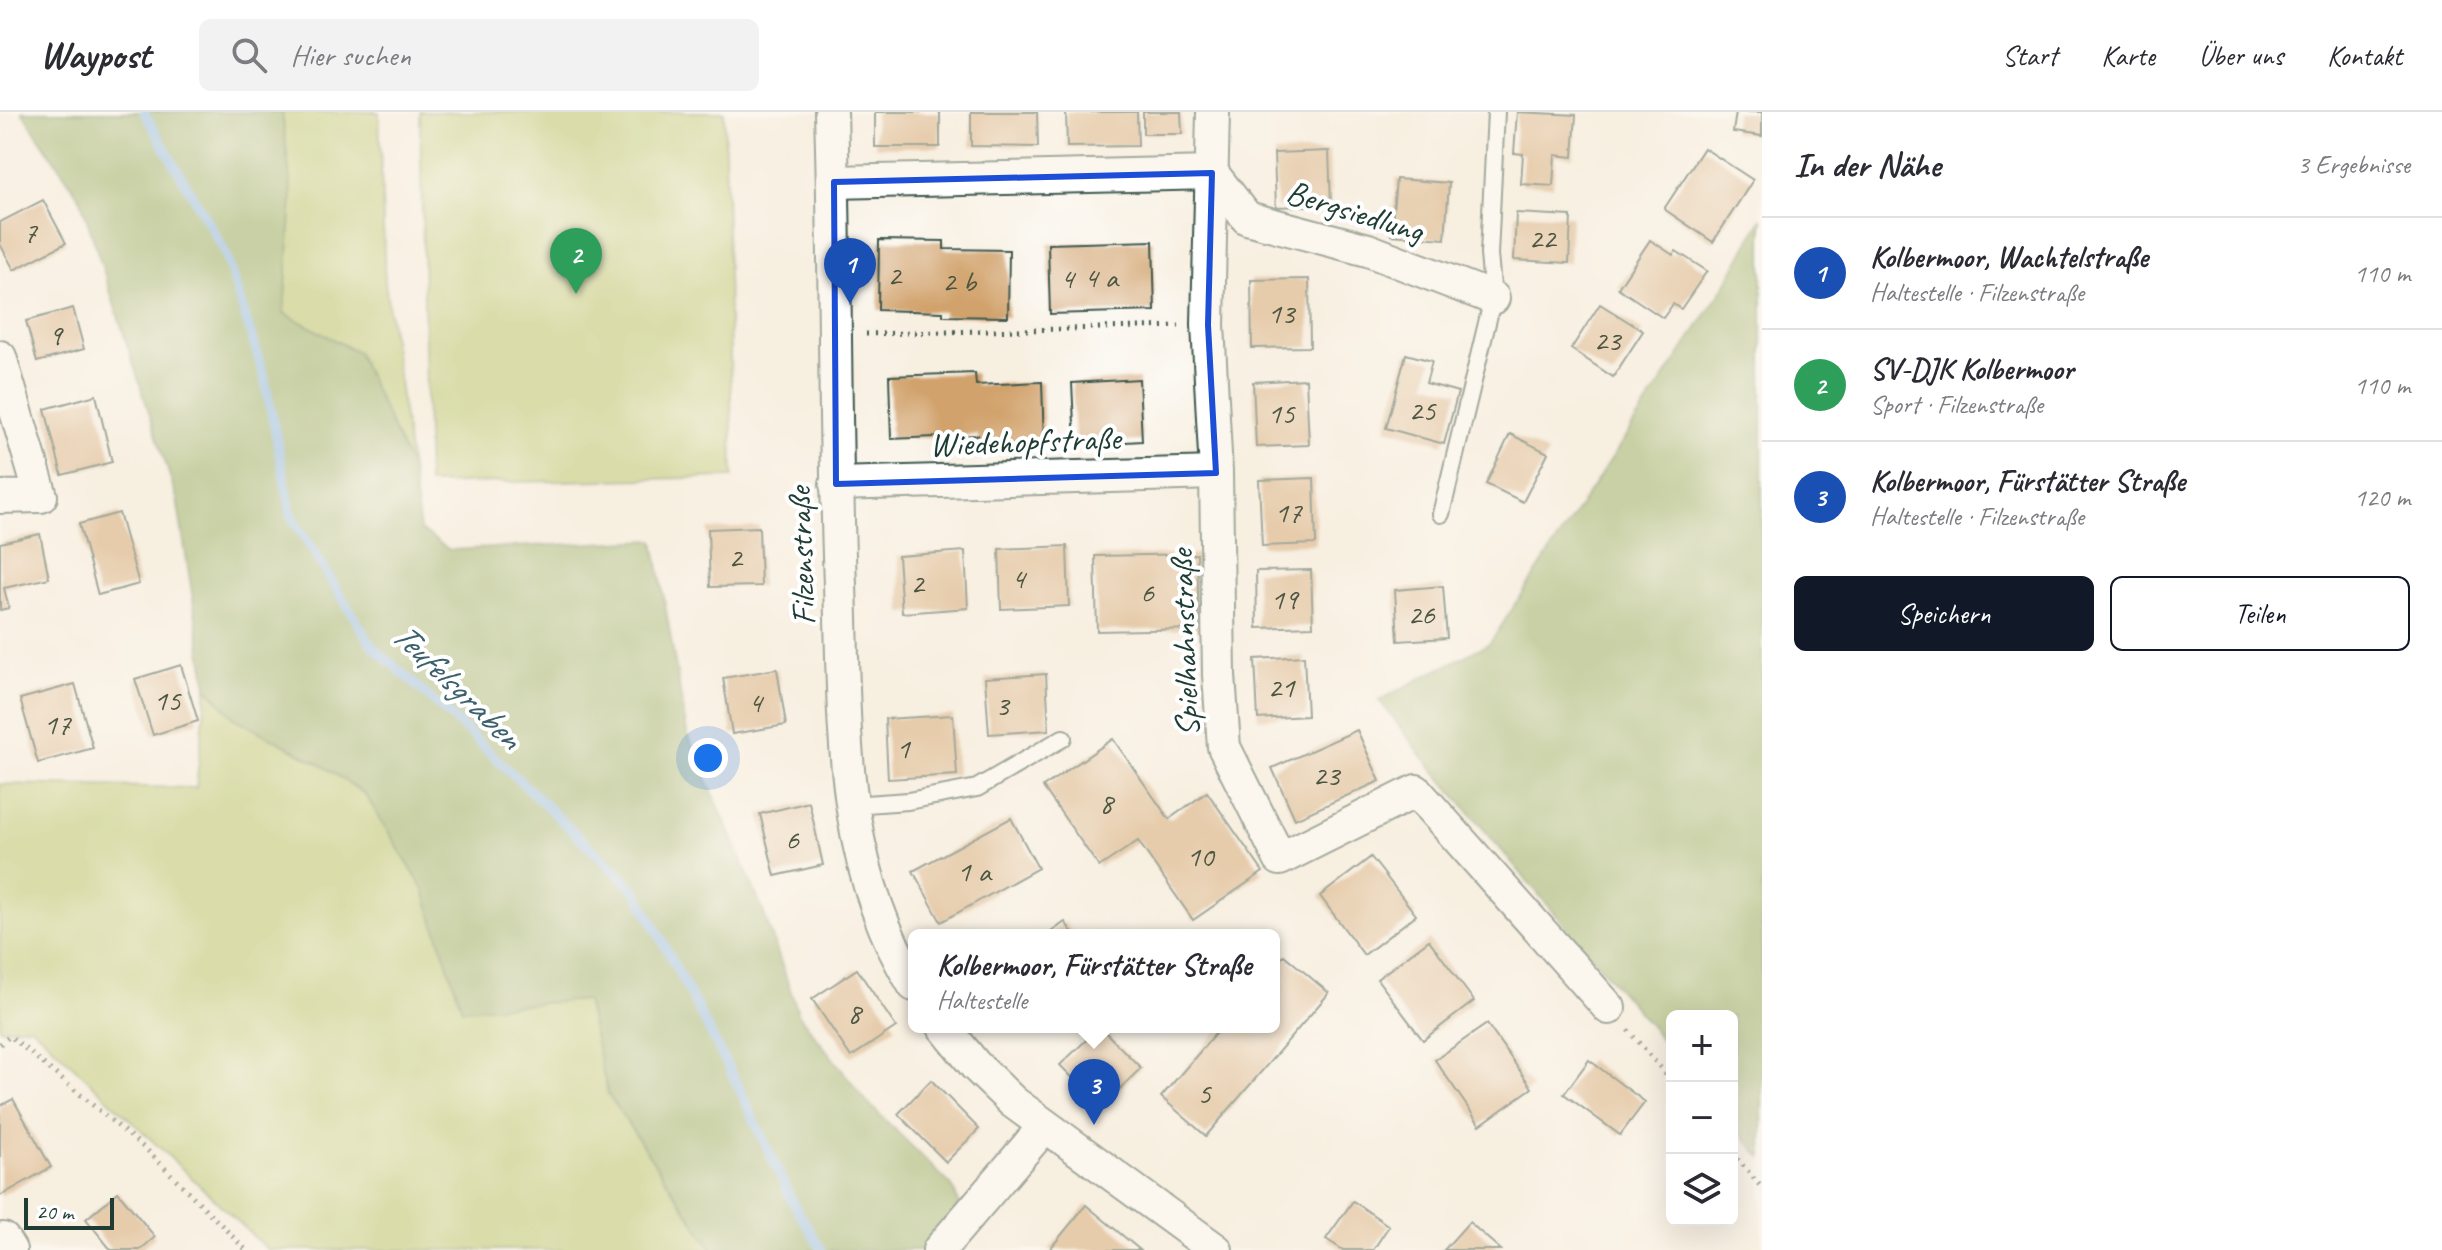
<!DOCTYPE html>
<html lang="de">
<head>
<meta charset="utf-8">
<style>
	body { margin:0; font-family:Caveat,sans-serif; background:#f2f2f3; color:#2b2b33 }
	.controls { position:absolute; right:24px; bottom:24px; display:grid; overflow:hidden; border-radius:12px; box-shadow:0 8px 32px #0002 }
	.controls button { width:72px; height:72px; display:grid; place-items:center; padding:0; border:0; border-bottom:2px solid #e1e1e2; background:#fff; color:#2b2b33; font:40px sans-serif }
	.scale { position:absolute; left:24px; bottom:20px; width:90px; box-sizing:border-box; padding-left:8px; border:4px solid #1f3d34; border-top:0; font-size:22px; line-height:28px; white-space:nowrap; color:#1f3d34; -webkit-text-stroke:6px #fff; paint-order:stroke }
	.you { position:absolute; left:708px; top:646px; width:28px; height:28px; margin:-20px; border:6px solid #fff; border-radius:50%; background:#1a73e8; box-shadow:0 0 0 12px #1a73e833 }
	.badge { display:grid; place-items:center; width:52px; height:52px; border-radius:50%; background:#111827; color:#fff; font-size:26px; font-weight:700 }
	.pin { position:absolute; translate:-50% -66px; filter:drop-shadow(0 2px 4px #0008) }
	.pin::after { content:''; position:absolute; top:42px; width:28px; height:24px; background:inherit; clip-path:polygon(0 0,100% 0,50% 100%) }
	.popup { position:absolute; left:908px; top:817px; width:372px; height:104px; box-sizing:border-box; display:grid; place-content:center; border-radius:12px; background:#fff; filter:drop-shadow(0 2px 6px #0005); font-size:26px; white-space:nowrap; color:#7c7c81 }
	.popup b { font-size:30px; color:#2b2b33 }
	.popup::after { content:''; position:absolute; left:50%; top:100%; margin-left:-16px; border:16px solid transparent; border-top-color:#fff }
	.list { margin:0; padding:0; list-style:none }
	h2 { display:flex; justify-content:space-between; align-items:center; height:104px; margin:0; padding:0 32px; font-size:34px }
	h2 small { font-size:26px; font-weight:400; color:#7c7c81 }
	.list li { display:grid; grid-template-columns:52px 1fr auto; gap:24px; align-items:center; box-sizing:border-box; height:112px; padding:0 32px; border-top:2px solid #e1e1e2 }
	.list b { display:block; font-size:30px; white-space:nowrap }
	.list p { margin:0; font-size:26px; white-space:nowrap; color:#7c7c81 }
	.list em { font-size:26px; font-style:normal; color:#7c7c81 }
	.actions { display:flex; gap:16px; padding:24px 32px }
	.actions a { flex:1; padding:18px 0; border:2px solid #111827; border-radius:12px; text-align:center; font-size:28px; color:#111827 }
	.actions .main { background:#111827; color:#fff }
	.icon { flex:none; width:44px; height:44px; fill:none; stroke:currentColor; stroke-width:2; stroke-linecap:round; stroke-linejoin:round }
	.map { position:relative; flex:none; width:1762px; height:1138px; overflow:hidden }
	header { display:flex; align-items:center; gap:48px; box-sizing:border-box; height:112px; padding:0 40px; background:#fff; border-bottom:2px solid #e1e1e2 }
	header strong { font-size:38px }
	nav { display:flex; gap:44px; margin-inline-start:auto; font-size:28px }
	.search { width:560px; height:72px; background:#f2f2f3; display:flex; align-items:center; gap:20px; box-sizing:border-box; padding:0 28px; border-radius:12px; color:#7c7c81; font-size:30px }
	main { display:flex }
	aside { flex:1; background:#fff }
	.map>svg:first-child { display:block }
	.green { fill:#b6c769; stroke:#6a824e; stroke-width:2 }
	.forest { fill:#90ac5d; stroke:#587448; stroke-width:2 }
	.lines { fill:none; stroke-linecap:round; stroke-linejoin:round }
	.stream { stroke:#7eb5ed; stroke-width:9 }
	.building { fill:#d1a26c }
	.lane-casing { stroke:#3f584e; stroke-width:20 }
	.street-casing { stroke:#3f584e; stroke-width:36 }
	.path { stroke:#3f584e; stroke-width:5; stroke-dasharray:2 6; stroke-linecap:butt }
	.lane { stroke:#fff; stroke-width:16 }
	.street { stroke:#fff; stroke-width:32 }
	.marked { fill:none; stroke:#1d4ed8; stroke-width:6; stroke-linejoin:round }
	.labels { text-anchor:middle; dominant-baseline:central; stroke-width:8; stroke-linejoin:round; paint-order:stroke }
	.number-label { font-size:30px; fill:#4c5642 }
	.street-label { font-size:34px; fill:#1f3d34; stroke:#fff }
	.water-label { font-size:36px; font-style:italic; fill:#3c616c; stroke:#fff }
</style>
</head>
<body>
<header>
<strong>Waypost</strong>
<div class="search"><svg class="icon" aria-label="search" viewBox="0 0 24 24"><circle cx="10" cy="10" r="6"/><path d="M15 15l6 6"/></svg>Hier suchen</div>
<nav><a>Start</a><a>Karte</a><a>Über uns</a><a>Kontakt</a></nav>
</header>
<main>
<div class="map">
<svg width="1762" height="1138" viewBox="0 0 1762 1138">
	<rect width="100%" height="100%" fill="#fff"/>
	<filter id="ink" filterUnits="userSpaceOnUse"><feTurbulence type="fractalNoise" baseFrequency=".0125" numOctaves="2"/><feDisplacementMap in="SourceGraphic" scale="16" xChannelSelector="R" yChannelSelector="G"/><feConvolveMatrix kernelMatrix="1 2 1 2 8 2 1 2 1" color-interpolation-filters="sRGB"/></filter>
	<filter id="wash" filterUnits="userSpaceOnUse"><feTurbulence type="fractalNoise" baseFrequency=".006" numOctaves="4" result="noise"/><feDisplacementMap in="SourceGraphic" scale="32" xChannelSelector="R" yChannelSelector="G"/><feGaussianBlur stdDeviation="1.8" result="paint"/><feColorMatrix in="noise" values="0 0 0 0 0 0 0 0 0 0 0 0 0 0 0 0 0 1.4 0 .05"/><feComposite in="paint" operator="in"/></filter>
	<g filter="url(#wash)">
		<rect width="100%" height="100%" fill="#f7efe0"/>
		<g class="green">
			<polygon points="282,0 379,0 385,170 411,356 357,240 284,201 292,86"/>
			<polygon points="420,0 724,0 733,365 428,372"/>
			<polygon points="207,575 234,606 320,652 365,682 423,776 462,896 586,888 608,982 713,1138 268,1138 31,914 0,917 0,672 196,676"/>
		</g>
		<g class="forest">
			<polygon points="22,0 282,0 292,86 284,201 357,240 411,356 420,418 450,438 654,428 687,621 762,796 799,903 868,991 952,1074 960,1093 923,1138 713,1138 608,982 586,888 462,897 423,776 365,682 320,652 234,606 207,575 177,387 80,86"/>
			<polygon points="1762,106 1762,1046 1732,1011 1732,904 1672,904 1672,940 1427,650 1379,588 1490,531 1726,172"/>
		</g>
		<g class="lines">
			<polyline class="stream" points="144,0 224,138 264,264 292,405 372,534 468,620 636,779 738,974 793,1091 822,1138"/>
		</g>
		<g id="blocks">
			<g class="building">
				<rect x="875" y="0" width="65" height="35"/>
				<polygon points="971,0 1037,0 1038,35 971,34"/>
				<polygon points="1066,0 1137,0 1138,34 1067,35"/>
				<polygon points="1143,0 1181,0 1182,22 1143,22"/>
				<polygon points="1517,0 1576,3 1573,45 1555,43 1553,74 1521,72 1523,42 1514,41"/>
				<polygon points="1736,0 1762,0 1762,24 1733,20"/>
				<polygon points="1704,36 1753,68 1713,130 1664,97"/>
				<polygon points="1329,39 1331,93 1276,95 1274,41"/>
				<polygon points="1396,67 1449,71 1445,127 1391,123"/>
				<polygon points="43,88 66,131 14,158 0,132 0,110"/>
				<polygon points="1516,101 1571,104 1569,151 1514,148"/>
				<polygon points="879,128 944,129 944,137 1009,138 1008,205 943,204 943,200 878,198"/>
				<polygon points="1650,128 1673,143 1676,139 1707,159 1681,197 1673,192 1663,206 1618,176"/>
				<polygon points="1153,129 1155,199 1050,202 1048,132"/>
				<polygon points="1309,167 1310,235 1252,236 1251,168"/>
				<polygon points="1600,192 1643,219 1613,265 1571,237"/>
				<polygon points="73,196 84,237 37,250 26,209"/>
				<polygon points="1406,242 1432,249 1426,271 1458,280 1444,332 1386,316"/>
				<polygon points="975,261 976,273 1042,270 1044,332 978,334 978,323 891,327 889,264"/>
				<polygon points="1139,267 1142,329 1075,333 1072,271"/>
				<polygon points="1306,267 1309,333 1256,335 1253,270"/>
				<polygon points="96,283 112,350 62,363 45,297"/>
				<polygon points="1510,322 1548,341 1523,390 1486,372"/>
				<polygon points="1314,366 1316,432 1262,434 1259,368"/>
				<polygon points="119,401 139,472 98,483 79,412"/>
				<polygon points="759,415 761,474 710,475 708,417"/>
				<polygon points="40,422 49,466 4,476 9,496 0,498 0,431"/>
				<polygon points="1067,434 1069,494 1001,497 999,437"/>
				<polygon points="965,439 968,496 902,501 898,444"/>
				<polygon points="1197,442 1199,517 1097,519 1095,444"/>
				<polygon points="1311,458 1313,514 1257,516 1256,459"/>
				<polygon points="1443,474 1447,526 1398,529 1395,478"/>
				<polygon points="1304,544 1307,604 1258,607 1255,547"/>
				<polygon points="181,553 198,609 153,623 135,567"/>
				<polygon points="777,557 786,613 732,622 723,566"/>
				<polygon points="1046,562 1049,618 989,622 985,566"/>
				<polygon points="75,572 93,636 38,651 20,587"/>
				<polygon points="953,603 957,663 888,667 885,607"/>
				<polygon points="1357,618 1380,669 1295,707 1272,656"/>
				<polygon points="1113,627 1169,707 1207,680 1263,760 1193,808 1138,729 1099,755 1043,675"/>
				<polygon points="809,690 823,753 775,764 760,702"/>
				<polygon points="1011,706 1038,756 941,810 913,759"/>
				<polygon points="1371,745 1416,803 1364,843 1320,784"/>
				<polygon points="1065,810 1074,823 1047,823"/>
				<polygon points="1429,828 1474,889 1423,928 1377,867"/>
				<polygon points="1284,843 1329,881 1206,1024 1161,985 1221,915 1274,915 1274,854"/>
				<polygon points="857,857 896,915 851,945 812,887"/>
				<polygon points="1487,912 1532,976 1480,1013 1435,948"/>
				<polygon points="1100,915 1141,956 1101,995 1060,953"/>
				<polygon points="1589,948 1645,990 1620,1023 1564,982"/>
				<polygon points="931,968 979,1017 946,1050 898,1002"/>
				<polygon points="13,987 51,1055 0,1084 0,994"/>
				<polygon points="118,1080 155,1125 140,1138 111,1138 86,1107"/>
				<polygon points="1353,1089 1389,1114 1373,1138 1343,1138 1326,1127"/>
				<polygon points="1086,1093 1140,1138 1049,1138"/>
				<polygon points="1469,1110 1501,1138 1444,1138"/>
			</g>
		</g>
	</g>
	<g filter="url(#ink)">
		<use href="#blocks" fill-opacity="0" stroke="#3f584e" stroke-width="2"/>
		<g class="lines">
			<g class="lane-casing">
				<g id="lane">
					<polyline points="1441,402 1493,186 1489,142 1496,0"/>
					<polyline points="852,693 908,689 977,676 1063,626"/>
				</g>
			</g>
			<g class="street-casing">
				<g id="street">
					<path d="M831 0C836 158 834 316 840 473 845 612 838 750 914 873"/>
					<polyline points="1213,0 1208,213 1216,361 1219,563 1224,635 1280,747 1416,679 1609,896"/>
					<polyline points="834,70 1212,61 1247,106 1368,138 1493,186"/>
					<polyline points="0,245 41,384 0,385"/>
					<polyline points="836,372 1216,361"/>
					<polyline points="944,915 975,953 1013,990 1216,1138"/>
					<polyline points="3,1127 10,1138"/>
					<polyline points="939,1138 1045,1014"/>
				</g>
			</g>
			<g class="path">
				<polyline points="866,222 1179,214"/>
				<polyline points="1628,918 1672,969"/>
				<polyline points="0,932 10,924 149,1040 246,1138"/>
				<polyline points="1732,1041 1762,1076"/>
			</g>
			<use href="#lane" class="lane"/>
			<use href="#street" class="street"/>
		</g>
	</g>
	<path d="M0 0H1762V1138H0ZM1212 61 1208 213 1216 361 836 372 834 70Z" fill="#f7efe0" fill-opacity=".55" fill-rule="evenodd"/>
	<path class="marked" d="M1212 61 1208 213 1216 361 836 372 834 70Z"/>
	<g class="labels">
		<g class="number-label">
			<text x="30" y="120">7</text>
			<text x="1542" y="126">22</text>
			<text x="894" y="163">2</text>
			<text x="1101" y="165">4 a</text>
			<text x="1067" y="166">4</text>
			<text x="959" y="169">2 b</text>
			<text x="1281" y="201">13</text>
			<text x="55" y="223">9</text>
			<text x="1607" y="228">23</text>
			<text x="1422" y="298">25</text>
			<text x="1281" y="301">15</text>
			<text x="1288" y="400">17</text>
			<text x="735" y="445">2</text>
			<text x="1018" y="466">4</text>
			<text x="917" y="471">2</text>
			<text x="1147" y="480">6</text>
			<text x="1284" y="487">19</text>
			<text x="1421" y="502">26</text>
			<text x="1281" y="575">21</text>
			<text x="167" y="588">15</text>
			<text x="755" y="590">4</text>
			<text x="1002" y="593">3</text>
			<text x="57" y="612">17</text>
			<text x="903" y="636">1</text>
			<text x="1326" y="663">23</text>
			<text x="1106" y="691">8</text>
			<text x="792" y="727">6</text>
			<text x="1200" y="744">10</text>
			<text x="974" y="759">1 a</text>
			<text x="854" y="901">8</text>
			<text x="1204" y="981">5</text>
		</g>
		<g class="street-label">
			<text transform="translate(1355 99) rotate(17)">Bergsiedlung</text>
			<text transform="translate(1025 329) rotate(-2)">Wiedehopfstraße</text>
			<text transform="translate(801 444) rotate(-92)">Filzenstraße</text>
			<text transform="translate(1184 531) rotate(-92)">Spielhahnstraße</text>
		</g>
		<g class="water-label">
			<text transform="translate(457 573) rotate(44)">Teufelsgraben</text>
		</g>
	</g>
</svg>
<div class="controls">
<button>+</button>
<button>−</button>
<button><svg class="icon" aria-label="layers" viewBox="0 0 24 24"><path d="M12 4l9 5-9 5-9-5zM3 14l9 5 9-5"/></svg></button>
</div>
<div class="scale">20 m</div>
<div class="you"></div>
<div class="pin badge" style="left:850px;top:192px;background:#1a4fb4">1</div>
<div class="pin badge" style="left:576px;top:182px;background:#2e9e5b">2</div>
<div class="pin badge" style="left:1094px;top:1013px;background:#1a4fb4">3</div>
<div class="popup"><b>Kolbermoor, Fürstätter Straße</b>Haltestelle</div>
</div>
<aside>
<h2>In der Nähe<small>3 Ergebnisse</small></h2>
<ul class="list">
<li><span class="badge" style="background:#1a4fb4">1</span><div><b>Kolbermoor, Wachtelstraße</b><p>Haltestelle · Filzenstraße</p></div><em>110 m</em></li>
<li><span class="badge" style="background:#2e9e5b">2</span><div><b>SV-DJK Kolbermoor</b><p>Sport · Filzenstraße</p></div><em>110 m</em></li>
<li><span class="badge" style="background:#1a4fb4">3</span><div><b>Kolbermoor, Fürstätter Straße</b><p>Haltestelle · Filzenstraße</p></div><em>120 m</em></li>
</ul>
<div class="actions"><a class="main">Speichern</a><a>Teilen</a></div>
</aside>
</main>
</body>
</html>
